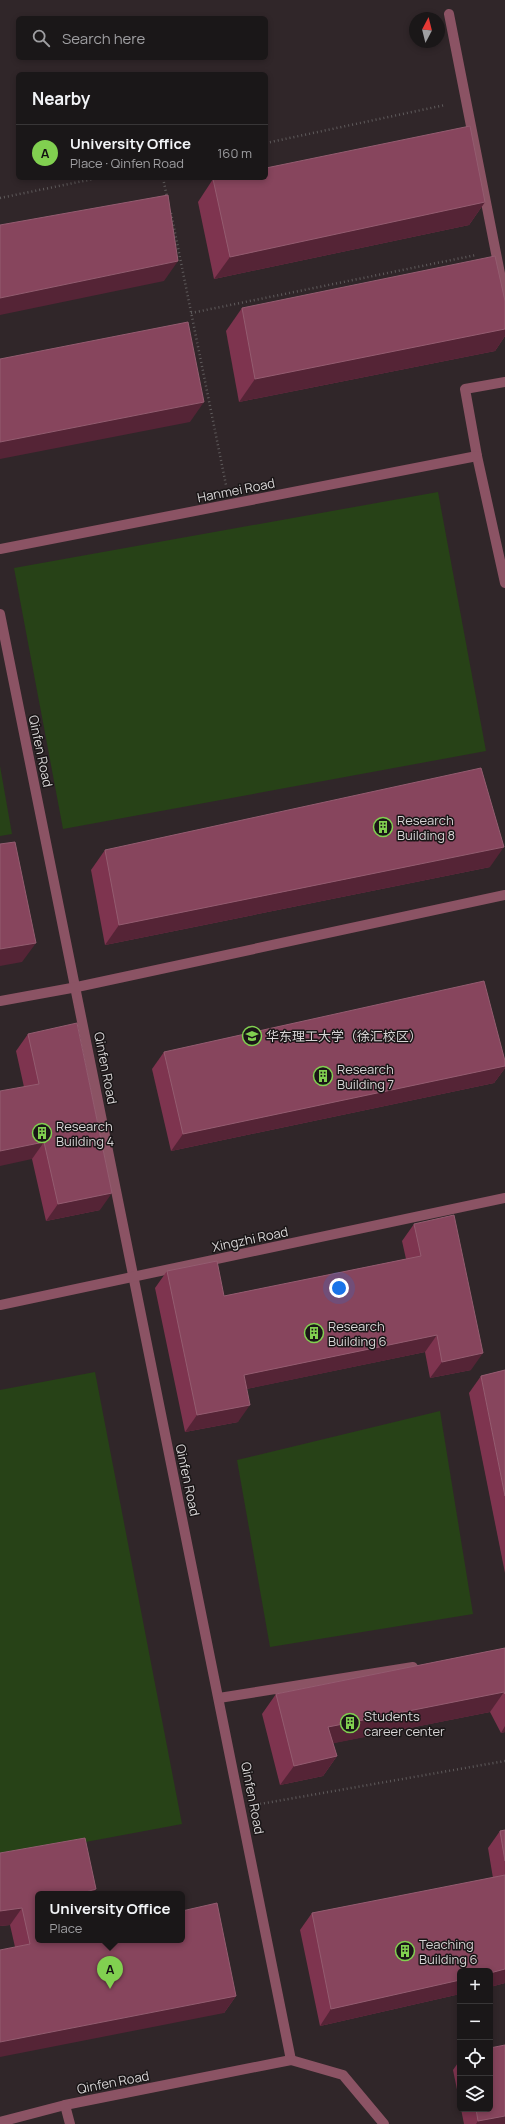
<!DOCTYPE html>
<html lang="en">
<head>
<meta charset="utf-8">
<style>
	body { margin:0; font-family:Manrope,"Noto Sans SC",sans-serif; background:#272425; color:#f1f3f6 }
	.controls { position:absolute; right:12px; bottom:12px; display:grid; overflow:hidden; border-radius:6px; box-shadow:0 2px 6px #0003 }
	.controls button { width:36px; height:36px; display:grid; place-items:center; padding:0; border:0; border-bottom:1px solid #383637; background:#1a1718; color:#f1f3f6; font:20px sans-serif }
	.compass { position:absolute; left:409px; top:12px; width:36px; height:36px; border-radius:50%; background:#1a1718; box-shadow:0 2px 6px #0003; rotate:7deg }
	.you { position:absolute; left:339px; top:1288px; width:14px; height:14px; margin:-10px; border:3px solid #fff; border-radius:50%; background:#1a73e8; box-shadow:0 0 0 6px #1a73e833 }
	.badge { display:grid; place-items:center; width:26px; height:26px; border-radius:50%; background:#81d050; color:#111; font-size:13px; font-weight:700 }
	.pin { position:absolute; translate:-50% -33px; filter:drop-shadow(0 1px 2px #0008) }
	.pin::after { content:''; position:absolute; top:21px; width:14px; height:12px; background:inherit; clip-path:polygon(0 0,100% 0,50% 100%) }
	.popup { position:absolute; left:35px; top:1891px; width:150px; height:52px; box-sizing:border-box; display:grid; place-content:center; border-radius:6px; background:#1a1718; filter:drop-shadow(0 1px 3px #0005); font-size:13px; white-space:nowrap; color:#9f9fa2 }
	.popup b { font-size:15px; color:#f1f3f6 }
	.popup::after { content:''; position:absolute; left:50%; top:100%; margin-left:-8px; border:8px solid transparent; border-top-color:#1a1718 }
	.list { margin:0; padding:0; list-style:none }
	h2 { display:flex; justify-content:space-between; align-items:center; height:52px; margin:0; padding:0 16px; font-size:17px }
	h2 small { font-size:13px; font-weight:400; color:#9f9fa2 }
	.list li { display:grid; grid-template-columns:26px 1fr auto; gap:12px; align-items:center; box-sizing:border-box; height:56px; padding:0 16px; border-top:1px solid #383637 }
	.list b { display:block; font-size:15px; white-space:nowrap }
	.list p { margin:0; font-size:13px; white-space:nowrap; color:#9f9fa2 }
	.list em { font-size:13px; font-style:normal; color:#9f9fa2 }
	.icon { flex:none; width:22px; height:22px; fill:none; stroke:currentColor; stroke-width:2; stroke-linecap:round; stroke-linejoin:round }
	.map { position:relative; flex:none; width:505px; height:2124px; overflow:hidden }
	.search { position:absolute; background:#1a1718; box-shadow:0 2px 6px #0003; left:16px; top:16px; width:252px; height:44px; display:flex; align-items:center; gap:10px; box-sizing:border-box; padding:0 14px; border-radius:6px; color:#9f9fa2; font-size:15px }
	.panel { position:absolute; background:#1a1718; box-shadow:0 2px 6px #0003; left:16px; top:72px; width:252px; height:108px; border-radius:6px }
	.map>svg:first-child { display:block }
	.built { fill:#302629; fill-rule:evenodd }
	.green { fill:#274217 }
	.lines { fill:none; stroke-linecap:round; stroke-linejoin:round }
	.path { stroke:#5f5b5c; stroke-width:2.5; stroke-dasharray:1 3; stroke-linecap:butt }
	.minor { stroke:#8b5364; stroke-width:10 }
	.wall { fill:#7e344f }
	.shaded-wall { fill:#552436 }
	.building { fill:#87455d; stroke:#945c70 }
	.labels { text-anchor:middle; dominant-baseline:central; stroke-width:3; stroke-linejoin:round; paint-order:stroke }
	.street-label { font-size:13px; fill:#d7d4d5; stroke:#1a1617 }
	.poi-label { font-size:13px; fill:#d7d4d5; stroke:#1a1617; text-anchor:start }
</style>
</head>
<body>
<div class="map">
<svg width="505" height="2124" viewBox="0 0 505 2124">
	<rect width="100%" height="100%" fill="#231f20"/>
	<path class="built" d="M0 0H505V2124H0ZM18 18H266V58H18ZM415 18H439V42H415ZM18 74H266V178H18ZM38 1894H182V1940H38ZM460 1971H490V2109H460Z"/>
	<g class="green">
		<polygon points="438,492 486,751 63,829 14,568"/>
		<polygon points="0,766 12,834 0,836"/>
		<polygon points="95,1372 182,1824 0,1858 0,1390"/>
		<polygon points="440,1411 473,1614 270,1647 237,1460"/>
	</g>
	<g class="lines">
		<g class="path">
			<polyline points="266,143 445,105"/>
			<polyline points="163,178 167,197"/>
			<polyline points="0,198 98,178"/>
			<polyline points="171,213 226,485"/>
			<polyline points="191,313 476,255"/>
			<polyline points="260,1804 505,1761"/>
		</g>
		<g class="minor">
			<polyline points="449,14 505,299"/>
			<polyline points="505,382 465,389 477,456 505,583"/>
			<polyline points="0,549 477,456"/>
			<polyline points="0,614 291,2060 65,2105 0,2122"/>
			<polyline points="0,1001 77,987 505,895"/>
			<polyline points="0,1305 505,1198"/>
			<polyline points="219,1698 413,1667"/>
			<polyline points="291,2060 343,2075 384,2124"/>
			<polyline points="65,2105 70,2124"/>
		</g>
	</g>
	<g class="wall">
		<polygon points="213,179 485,202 469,225 214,279 198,202"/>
		<polygon points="505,301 505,336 495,351 239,402 226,331 242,308"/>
		<polygon points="105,850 490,867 105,945 91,870"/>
		<polygon points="28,1034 100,1210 46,1221 32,1159 24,1087 16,1051"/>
		<polygon points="164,1052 505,1061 505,1068 494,1083 171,1151 152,1069"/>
		<polygon points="414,1224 471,1370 430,1378 425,1352 246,1389 238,1422 185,1432 155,1288 167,1271 224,1296 406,1259 402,1241"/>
		<polygon points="505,1370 505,1573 469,1393 481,1376"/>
		<polygon points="505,1648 505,1732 501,1733 490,1712 333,1743 337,1756 323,1776 280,1785 262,1714 276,1694"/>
		<polygon points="505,1830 505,1983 490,1987 460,1971 460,1994 320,2026 300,1930 312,1913 493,1878 488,1848 500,1831"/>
		<polygon points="0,1853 38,1894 38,1940 236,1996 224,2013 15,1947 10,1925 0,1926"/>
		<polygon points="460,2060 460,2104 453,2070"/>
		<polygon points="461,2109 490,2109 505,2124 464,2124"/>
	</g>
	<g class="shaded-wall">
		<polygon points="485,202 469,225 214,279 230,257"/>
		<polygon points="178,261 164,281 0,315 0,298"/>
		<polygon points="505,329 505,336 495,351 239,402 255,379"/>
		<polygon points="204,402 190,422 0,459 0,442"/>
		<polygon points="504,847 490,867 105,945 119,925"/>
		<polygon points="36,943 22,962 0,966 0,949"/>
		<polygon points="505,1066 505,1068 494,1083 171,1151 183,1134"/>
		<polygon points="44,1142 32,1159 0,1166 0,1151"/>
		<polygon points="112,1193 100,1210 46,1221 58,1204"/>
		<polygon points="437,1335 425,1352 232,1392 244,1375"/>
		<polygon points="483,1353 471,1370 430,1378 442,1362"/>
		<polygon points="250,1405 238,1422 185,1432 197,1415"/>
		<polygon points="504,1692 490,1712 315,1747 328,1727"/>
		<polygon points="505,1726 505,1732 501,1733"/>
		<polygon points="337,1756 323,1776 280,1785 294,1766"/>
		<polygon points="96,1889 92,1894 79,1894"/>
		<polygon points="22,1908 10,1925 0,1926 0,1911"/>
		<polygon points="505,1969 505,1983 490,1987 490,1973"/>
		<polygon points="460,1980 460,1994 320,2026 331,2009"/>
		<polygon points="236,1996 224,2013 0,2057 0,2042"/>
		<polygon points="505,2116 505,2124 476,2124 478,2121"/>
	</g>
	<g class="building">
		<polygon points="470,126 485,202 230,257 213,179 217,178 266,178 266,168"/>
		<polygon points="168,195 178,261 0,298 0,225"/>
		<polygon points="495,256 505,301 505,329 255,379 242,308"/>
		<polygon points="188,322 204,402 0,442 0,359"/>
		<polygon points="481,768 504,847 119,925 105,850"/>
		<polygon points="15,842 36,943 0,949 0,844"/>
		<polygon points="484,981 505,1061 505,1066 183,1134 164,1052"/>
		<polygon points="77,1023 112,1193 58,1204 44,1142 0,1151 0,1091 39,1084 28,1034"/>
		<polygon points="454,1215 483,1353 442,1362 437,1335 244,1375 250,1405 197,1415 167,1271 217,1261 224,1296 421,1256 414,1224"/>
		<polygon points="505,1370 505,1496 481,1376"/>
		<polygon points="505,1648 505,1694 504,1692 328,1727 337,1756 294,1766 276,1694"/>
		<polygon points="505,1830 505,1861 500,1831"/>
		<polygon points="85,1838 96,1889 79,1894 38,1894 38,1940 182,1940 182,1911 217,1903 236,1996 0,2042 0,1950 30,1944 22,1908 0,1911 0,1853"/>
		<polygon points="505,1875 505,1969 490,1973 490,1971 460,1971 460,1980 331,2009 312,1913"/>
		<polygon points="505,2045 505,2116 478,2121 476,2109 490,2109 490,2048"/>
	</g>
	<defs>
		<g id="building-ring" transform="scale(1)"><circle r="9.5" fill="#1a1617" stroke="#81d050" stroke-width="1.5"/><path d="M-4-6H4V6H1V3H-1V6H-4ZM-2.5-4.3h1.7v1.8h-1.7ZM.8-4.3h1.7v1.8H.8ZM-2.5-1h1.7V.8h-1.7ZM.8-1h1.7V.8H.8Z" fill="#81d050"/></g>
		<g id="university-ring" transform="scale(1)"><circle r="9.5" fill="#1a1617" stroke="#81d050" stroke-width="1.5"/><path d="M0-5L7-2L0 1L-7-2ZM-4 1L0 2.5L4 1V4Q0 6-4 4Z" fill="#81d050"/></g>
	</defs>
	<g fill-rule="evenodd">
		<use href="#building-ring" x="383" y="827"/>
		<use href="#university-ring" x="252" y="1036"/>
		<use href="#building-ring" x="323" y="1076"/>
		<use href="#building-ring" x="42" y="1133"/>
		<use href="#building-ring" x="314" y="1333"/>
		<use href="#building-ring" x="350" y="1723"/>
		<use href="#building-ring" x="405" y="1951"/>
	</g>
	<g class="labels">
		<g class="street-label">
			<text transform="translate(236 490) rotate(-11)">Hanmei Road</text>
			<text transform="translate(41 751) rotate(78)">Qinfen Road</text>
			<text transform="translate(106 1068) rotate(79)">Qinfen Road</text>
			<text transform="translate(250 1239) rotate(-12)">Xingzhi Road</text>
			<text transform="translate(188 1480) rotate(78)">Qinfen Road</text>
			<text transform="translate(253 1798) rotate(79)">Qinfen Road</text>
			<text transform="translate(113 2082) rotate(-11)">Qinfen Road</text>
		</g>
		<g class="poi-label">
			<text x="397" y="820">Research<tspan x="397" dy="15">Building 8</tspan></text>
			<text x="266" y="1036">华东理工大学（徐汇校区）</text>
			<text x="337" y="1069">Research<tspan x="337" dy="15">Building 7</tspan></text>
			<text x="56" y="1126">Research<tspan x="56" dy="15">Building 4</tspan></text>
			<text x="328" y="1326">Research<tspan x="328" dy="15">Building 6</tspan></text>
			<text x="364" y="1716">Students<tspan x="364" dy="15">career center</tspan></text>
			<text x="419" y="1944">Teaching<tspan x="419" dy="15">Building 6</tspan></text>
		</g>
	</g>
</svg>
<div class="controls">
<button>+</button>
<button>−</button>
<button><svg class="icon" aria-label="locate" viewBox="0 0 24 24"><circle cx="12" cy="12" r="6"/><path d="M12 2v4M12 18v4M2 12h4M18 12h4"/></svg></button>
<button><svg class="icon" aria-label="layers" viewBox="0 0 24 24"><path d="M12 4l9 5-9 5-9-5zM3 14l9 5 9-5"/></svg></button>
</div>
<svg class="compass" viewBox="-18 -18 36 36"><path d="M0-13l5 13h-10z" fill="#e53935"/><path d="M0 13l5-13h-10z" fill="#9f9fa2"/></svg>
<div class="you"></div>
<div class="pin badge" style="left:110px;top:1989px">A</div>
<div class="popup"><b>University Office</b>Place</div>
<div class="search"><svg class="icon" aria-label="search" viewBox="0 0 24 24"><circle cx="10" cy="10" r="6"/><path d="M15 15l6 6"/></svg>Search here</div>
<section class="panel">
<h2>Nearby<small></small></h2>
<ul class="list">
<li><span class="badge">A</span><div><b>University Office</b><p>Place · Qinfen Road</p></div><em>160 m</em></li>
</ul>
</section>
</div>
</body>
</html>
